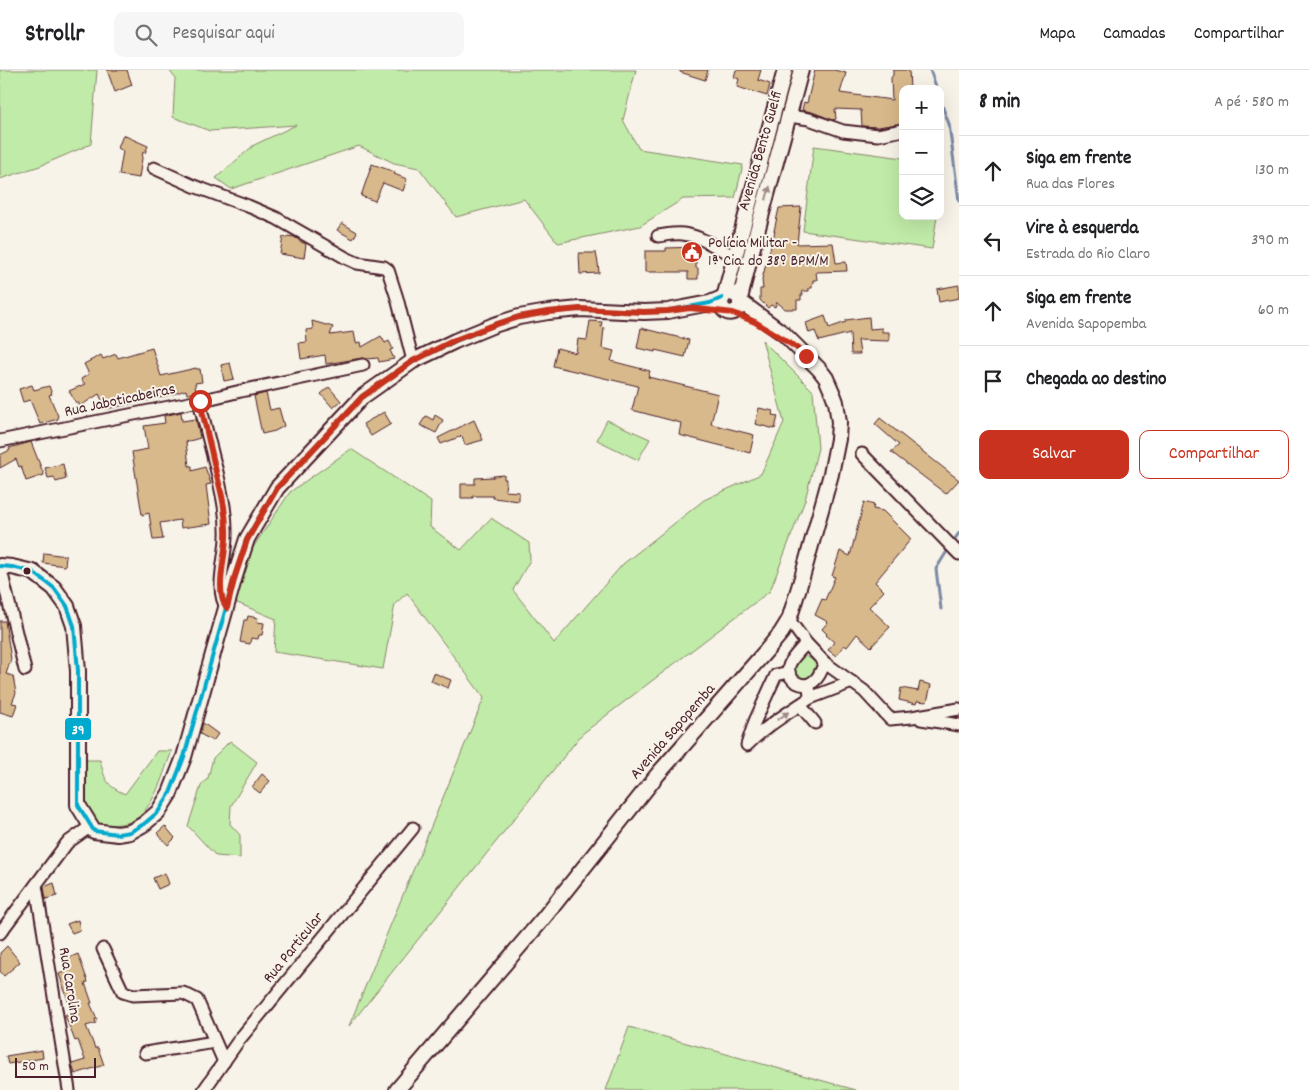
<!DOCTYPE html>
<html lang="pt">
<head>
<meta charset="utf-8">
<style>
	body { margin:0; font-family:Dekko,sans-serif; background:#f6f6f6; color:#202124 }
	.controls { position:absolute; right:15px; top:15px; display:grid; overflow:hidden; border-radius:10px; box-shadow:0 5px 20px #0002 }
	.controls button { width:45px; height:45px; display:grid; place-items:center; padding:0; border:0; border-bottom:1px solid #e0e0e0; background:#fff; color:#202124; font:25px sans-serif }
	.scale { position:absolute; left:15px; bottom:12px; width:81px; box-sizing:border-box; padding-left:5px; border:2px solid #4a1f2b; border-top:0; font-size:14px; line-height:18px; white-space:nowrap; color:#4a1f2b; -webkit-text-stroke:4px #f7f3e8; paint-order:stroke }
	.stop { position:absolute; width:15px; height:15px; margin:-11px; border:4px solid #c8321e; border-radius:50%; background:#fff }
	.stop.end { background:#c8321e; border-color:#fff; box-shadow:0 1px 5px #0008 }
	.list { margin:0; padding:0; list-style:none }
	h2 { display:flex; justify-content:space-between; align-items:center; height:65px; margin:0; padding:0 20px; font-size:21px }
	h2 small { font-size:16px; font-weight:400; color:#757577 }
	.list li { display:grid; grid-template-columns:32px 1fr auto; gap:15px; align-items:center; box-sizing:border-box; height:70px; padding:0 20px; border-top:1px solid #e0e0e0 }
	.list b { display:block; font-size:19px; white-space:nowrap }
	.list p { margin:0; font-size:16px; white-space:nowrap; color:#757577 }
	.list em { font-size:16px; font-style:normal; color:#757577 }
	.actions { display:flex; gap:10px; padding:15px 20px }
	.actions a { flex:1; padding:11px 0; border:1px solid #c8321e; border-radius:10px; text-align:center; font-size:18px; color:#c8321e }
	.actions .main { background:#c8321e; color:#fff }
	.icon { flex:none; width:28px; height:28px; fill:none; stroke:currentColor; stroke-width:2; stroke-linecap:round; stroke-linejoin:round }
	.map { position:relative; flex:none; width:959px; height:1020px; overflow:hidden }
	header { display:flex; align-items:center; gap:30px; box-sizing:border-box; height:70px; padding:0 25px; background:#fff; border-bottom:1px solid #e0e0e0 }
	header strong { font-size:24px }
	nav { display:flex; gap:28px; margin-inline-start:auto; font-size:18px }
	.search { width:350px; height:45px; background:#f6f6f6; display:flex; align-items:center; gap:12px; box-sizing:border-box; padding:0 18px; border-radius:10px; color:#757577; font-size:19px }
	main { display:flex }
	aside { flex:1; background:#fff }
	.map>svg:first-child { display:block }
	.green { fill:#c1eba8; stroke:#86856a }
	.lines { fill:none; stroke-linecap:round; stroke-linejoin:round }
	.stream { stroke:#7a89a6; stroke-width:3 }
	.building { fill:#d8b98b; stroke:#4a1f2b }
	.minor-casing { stroke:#4a1f2b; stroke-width:15 }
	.major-casing { stroke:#4a1f2b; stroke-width:18 }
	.minor { stroke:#f7f3e8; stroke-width:11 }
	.major { stroke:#f7f3e8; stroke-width:14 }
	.bus-1-casing { stroke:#f7f3e8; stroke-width:8 }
	.bus-1 { stroke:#00a9ce; stroke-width:4 }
	.oneway { fill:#a0898a }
	.route { stroke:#c8321e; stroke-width:6 }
	.bus-dot { fill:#4a1f2b; stroke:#f7f3e8; stroke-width:2 }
	.labels { text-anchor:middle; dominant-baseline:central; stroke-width:4; stroke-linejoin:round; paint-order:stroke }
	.street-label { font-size:16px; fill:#4a1f2b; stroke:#f7f3e8 }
	.poi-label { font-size:16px; fill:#4a1f2b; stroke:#f7f3e8; text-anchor:start }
	.line-badge { stroke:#f7f3e8; stroke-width:2 }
	.badge-label { font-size:14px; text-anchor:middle; font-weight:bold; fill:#fff }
</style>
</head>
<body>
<header>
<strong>Strollr</strong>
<div class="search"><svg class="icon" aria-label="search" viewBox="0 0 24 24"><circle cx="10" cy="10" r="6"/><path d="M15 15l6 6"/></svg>Pesquisar aqui</div>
<nav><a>Mapa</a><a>Camadas</a><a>Compartilhar</a></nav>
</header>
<main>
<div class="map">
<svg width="959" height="1020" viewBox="0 0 959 1020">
	<rect width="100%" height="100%" fill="#f7f3e8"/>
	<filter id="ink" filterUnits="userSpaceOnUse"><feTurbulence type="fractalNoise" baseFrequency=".02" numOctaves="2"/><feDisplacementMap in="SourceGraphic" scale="10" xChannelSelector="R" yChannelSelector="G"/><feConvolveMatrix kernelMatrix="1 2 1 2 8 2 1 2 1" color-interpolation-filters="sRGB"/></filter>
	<g filter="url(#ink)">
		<g class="green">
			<polygon points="0,0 97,0 91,74 40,96 0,109"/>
			<polygon points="169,0 636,0 623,50 639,79 743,95 735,128 683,129 640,156 558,173 524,129 456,147 419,98 394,93 359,76 231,119 216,108 254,75 296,55 210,61 173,47 175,8"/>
			<polygon points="814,76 903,88 903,146 937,146 932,179 803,161"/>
			<polygon points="762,270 813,321 818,378 805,430 770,521 582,664 349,956 484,628 407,523 395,534 383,599 274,582 276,549 235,532 250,482 290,422 351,379 431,432 430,457 461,480 491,448 529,473 530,490 513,520 554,573 623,494 704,430 761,404 784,352"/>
			<polygon points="607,350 650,369 638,390 597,370"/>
			<path d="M803 586C810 587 819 592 816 601 815 605 810 608 807 611L795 608 792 596 799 587Z"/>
			<polygon points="230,671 257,692 231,736 230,754 240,765 240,788 216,786 188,756 201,716 208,708 213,688"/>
			<path d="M157 681H172C163 703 156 734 136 749 128 755 105 756 94 755L87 735 83 715V690H100C105 709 105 715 125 724Z"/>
			<polygon points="629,957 856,1020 606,1020"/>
		</g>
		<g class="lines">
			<g class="stream">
				<polyline points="930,0 937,19"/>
				<polyline points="940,30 949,54 959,131"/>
				<polyline points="952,473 959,463"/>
				<polyline points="941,539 936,499 949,478"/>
			</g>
		</g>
		<g class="building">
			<polygon points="107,0 127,0 132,15 115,22"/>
			<polygon points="680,0 708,0 705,10 680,2"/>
			<polygon points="736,0 761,0 758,10 770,14 767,26 737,17 739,9 734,7"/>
			<polygon points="815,0 834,0 846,3 840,23 892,30 891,8 893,5 893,0 909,0 910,19 903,19 903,53 878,57 862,56 861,40 835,39 836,49 833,50 812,42 802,40 804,32 807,33"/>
			<polygon points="123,65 148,76 145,83 143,82 139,108 119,105 123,81 118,78"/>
			<polygon points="372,94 395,102 394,104 407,109 403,121 383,113 375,131 361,126"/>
			<polygon points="801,137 797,174 833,173 836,193 846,192 847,201 816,202 817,210 813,210 813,213 812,213 812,218 809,218 809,221 802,221 803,225 801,225 801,230 797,230 797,239 785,239 777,232 775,237 771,235 768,238 760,230 760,219 763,219 762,209 775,161 774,161 779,138"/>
			<polygon points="342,153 357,162 353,169 337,160"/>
			<polygon points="288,166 294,167 299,170 299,171 306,174 304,188 280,184 283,167 287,168"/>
			<polygon points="696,177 696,198 698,198 698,209 688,209 688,202 645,202 645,181 666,181 666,178"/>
			<polygon points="579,183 596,183 598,193 599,203 580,204"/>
			<polygon points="959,215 959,228 939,232 937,219"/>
			<polygon points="825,246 829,258 846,252 846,250 869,247 870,259 882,258 882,262 889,262 889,271 858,270 860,284 851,284 850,263 819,271 815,261 809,263 806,253"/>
			<polygon points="312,251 333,257 330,265 354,262 356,273 361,272 362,277 381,266 385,273 389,271 393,279 390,280 394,289 379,292 378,288 367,289 362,288 326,294 325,285 301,289 299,273 307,272 306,260 313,259"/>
			<polygon points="590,251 602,252 601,257 604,258 602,278 614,281 611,291 650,301 648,307 718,324 711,354 754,365 750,383 679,365 681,353 632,340 638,316 553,296 557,278 576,283 578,269 587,270"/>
			<polygon points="641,258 689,270 685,287 655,280 655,282 637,278"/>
			<polygon points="152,278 161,306 196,298 196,299 200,299 202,312 195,313 196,323 187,324 186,320 163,327 106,339 99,324 80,336 78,332 76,333 69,321 85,314 81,309 89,304 84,294 101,285 103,289 116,284 118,288"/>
			<polygon points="230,293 234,309 224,311 221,295"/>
			<polygon points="32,315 34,320 49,316 52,324 49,325 58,346 57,347 58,349 40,354 30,330 23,332 19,319"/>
			<polygon points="329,317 341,331 333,338 321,324"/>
			<polygon points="266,323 270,340 279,338 284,356 275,361 262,364 254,326"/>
			<polygon points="759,338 773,341 772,345 778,346 775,359 755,354"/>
			<polygon points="181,342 182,351 196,349 200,368 186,372 189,396 192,396 192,401 205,397 211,414 206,415 211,454 181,458 180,450 160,453 163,469 153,470 149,443 142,445 132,382 148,379 144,356 165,353 164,346"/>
			<polygon points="384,342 391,354 371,366 363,354"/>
			<polygon points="435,345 443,350 436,363 420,355 426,346 433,350"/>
			<polygon points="880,348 959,410 946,424 891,382 899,375 875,354"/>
			<polygon points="474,350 483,370 465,375 462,366 441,374 438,368"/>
			<polygon points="31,372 44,405 26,411 21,396 19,397 16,389 0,398 0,385 10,380 9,378"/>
			<polygon points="63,394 66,409 56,412 54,407 48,408 45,398"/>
			<polygon points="504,405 504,409 506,409 505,421 519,422 519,431 493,428 493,426 473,426 473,428 461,428 461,414 475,414 475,408 494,407 493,406"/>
			<polygon points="864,432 874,435 873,439 883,441 911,469 875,512 884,521 869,537 890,557 871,577 857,564 847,577 844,575 836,586 828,580 834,572 826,565 827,564 822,559 828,552 815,545 822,529 825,530 835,507 832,506 840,481 850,486"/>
			<polygon points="44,483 66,486 65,496 43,493"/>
			<polygon points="248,546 258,548 257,552 264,553 262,565 259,565 258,569 251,568 250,574 240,572 244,550 247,550"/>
			<polygon points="0,551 5,551 11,589 6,604 13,606 16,623 12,633 17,634 13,646 0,642"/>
			<polygon points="434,603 451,610 448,618 431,611"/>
			<polygon points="920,612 931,615 927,632 917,631 916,634 899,630 901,618 918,621"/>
			<polygon points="203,653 218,664 213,671 200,664"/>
			<polygon points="262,704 270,711 260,723 252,717"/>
			<polygon points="165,756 175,768 168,775 157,763"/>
			<polygon points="165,803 169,814 158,819 153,808"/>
			<polygon points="54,813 57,826 46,829 44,817"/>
			<polygon points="78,850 80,860 72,863 67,854"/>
			<polygon points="7,876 20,892 4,906 0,901 0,883"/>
			<polygon points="78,884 88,912 85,913 92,933 90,933 97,949 95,949 96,953 86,956 95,978 98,978 104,995 75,1004 72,994 85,990 78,970 75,971 65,945 72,942 59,904 70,899 66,889"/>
			<polygon points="42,980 43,988 8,994 6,986"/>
		</g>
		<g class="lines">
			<g class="minor-casing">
				<g id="minor">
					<polyline points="789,46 809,49 843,61 878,65 903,60"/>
					<polyline points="154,98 194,116 248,136 276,148 346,188 357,193 384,197 388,200 397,228 413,291"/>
					<path d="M658 166C666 165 675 163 683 164 702 166 717 179 735 186"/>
					<path d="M199 331C205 355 211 379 217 402 222 424 227 445 226 467 226 487 214 521 227 538"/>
					<polyline points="0,371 199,331 241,321 363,295"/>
					<polyline points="862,384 959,484"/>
					<polyline points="0,496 25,600"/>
					<polyline points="789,550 806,573 825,593 864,621 890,649 912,647 959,639"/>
					<path d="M806 573C801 580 791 588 789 596 786 611 805 621 815 610 820 606 822 598 825 593"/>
					<polyline points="810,628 852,612"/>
					<polyline points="800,635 815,653"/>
					<polyline points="921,649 959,655"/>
					<polyline points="748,672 755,651 776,605 789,602"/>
					<path d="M747 675C766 656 788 643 810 628L809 614"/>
					<polyline points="36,815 69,1020"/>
					<polyline points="0,863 67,773 91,756"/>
					<polyline points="103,879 123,922 133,925 183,923 197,930 224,992"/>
					<polyline points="145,983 215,972"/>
					<polyline points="204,1020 239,970 413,758"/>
				</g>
			</g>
			<g class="major-casing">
				<g id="major">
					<polyline points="725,224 785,0"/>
					<path d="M740 229C736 224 732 222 725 224L721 231C721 243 732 247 740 237V229C758 152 781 77 801 0"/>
					<polyline points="0,496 12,497 33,502 54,518 67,536 74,556 78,601 78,735 94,761 118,764 130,762 144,754 158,742 170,723 184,687 235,506 247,469 277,418 362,327 413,291 455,271 494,255 519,247 548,242 580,239 644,242 668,241 710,233 722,228"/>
					<polyline points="397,1020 542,850 658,704 766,581 781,563 789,550 803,504 831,404 838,369 839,352 836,332 833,324 826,308 819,299 784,264 741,232"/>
				</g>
			</g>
			<use href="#minor" class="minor"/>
			<use href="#major" class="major"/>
			<g class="bus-1-casing">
				<polyline id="bus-1" points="0,496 12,497 33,502 54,518 67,536 74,556 78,601 78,735 94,761 118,764 130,762 144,754 158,742 170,723 184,687 235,506 247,469 277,418 362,327 413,291 455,271 494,255 519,247 548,242 580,239 644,242 668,241 710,233 722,228"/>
			</g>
			<use href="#bus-1" class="bus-1"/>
		</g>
		<defs><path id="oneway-solid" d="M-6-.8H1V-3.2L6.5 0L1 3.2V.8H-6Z" transform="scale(1.25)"/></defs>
		<g class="oneway">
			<use href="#oneway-solid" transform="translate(768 123) rotate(-74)"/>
			<use href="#oneway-solid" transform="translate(783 646) rotate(-36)"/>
		</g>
	</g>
	<g class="lines" filter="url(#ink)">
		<path class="route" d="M200 331C205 355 211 379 216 402 222 424 227 445 226 467 226 487 214 521 227 538L235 506 247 470 277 418 362 327 413 291 455 270 494 255 519 247 548 242 580 239 644 242 668 241 690 238 733 243 755 252 799 279 806 286"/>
	</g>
	<defs>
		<g id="civic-disc" transform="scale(1.125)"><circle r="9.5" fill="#c8321e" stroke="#f7f3e8"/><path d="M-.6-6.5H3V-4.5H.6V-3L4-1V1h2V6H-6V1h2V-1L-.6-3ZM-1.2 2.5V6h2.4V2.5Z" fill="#fff"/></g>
	</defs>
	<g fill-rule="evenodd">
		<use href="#civic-disc" x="692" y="182"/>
	</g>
	<circle class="bus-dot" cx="27" cy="501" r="4.5"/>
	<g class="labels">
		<g class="street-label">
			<text transform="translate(761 81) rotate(-74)">Avenida Bento Guelfi</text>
			<text transform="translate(120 331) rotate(-12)">Rua Jaboticabeiras</text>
			<text transform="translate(673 662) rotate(-49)">Avenida Sapopemba</text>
			<text transform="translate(294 878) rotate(-51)">Rua Particular</text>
			<text transform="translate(69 915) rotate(81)">Rua Carolina</text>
		</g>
		<g class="poi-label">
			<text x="708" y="173">Polícia Militar -<tspan x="708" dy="18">1ª Cia. do 38º BPM/M</tspan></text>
		</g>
	</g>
	<rect class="line-badge" x="64" y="647" width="28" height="24" rx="5" fill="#00a9ce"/>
	<g class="badge-label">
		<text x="78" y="664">39</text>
	</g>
</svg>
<div class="controls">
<button>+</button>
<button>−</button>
<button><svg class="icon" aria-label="layers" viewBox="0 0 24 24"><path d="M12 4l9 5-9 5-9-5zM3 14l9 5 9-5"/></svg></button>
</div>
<div class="scale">50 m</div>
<div class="stop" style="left:200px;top:331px"></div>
<div class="stop end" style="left:806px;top:286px"></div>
</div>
<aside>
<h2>8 min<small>A pé · 580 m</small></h2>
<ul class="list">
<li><svg class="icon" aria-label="ahead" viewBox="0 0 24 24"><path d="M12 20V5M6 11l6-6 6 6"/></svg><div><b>Siga em frente</b><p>Rua das Flores</p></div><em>130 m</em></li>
<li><svg class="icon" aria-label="left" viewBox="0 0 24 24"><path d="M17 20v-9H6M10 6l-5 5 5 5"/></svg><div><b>Vire à esquerda</b><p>Estrada do Rio Claro</p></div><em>390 m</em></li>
<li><svg class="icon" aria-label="ahead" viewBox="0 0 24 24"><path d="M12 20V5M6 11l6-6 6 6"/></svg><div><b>Siga em frente</b><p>Avenida Sapopemba</p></div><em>60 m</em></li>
<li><svg class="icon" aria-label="arrive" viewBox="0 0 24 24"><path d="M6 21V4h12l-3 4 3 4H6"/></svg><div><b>Chegada ao destino</b></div></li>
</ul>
<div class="actions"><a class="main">Salvar</a><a>Compartilhar</a></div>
</aside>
</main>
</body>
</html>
